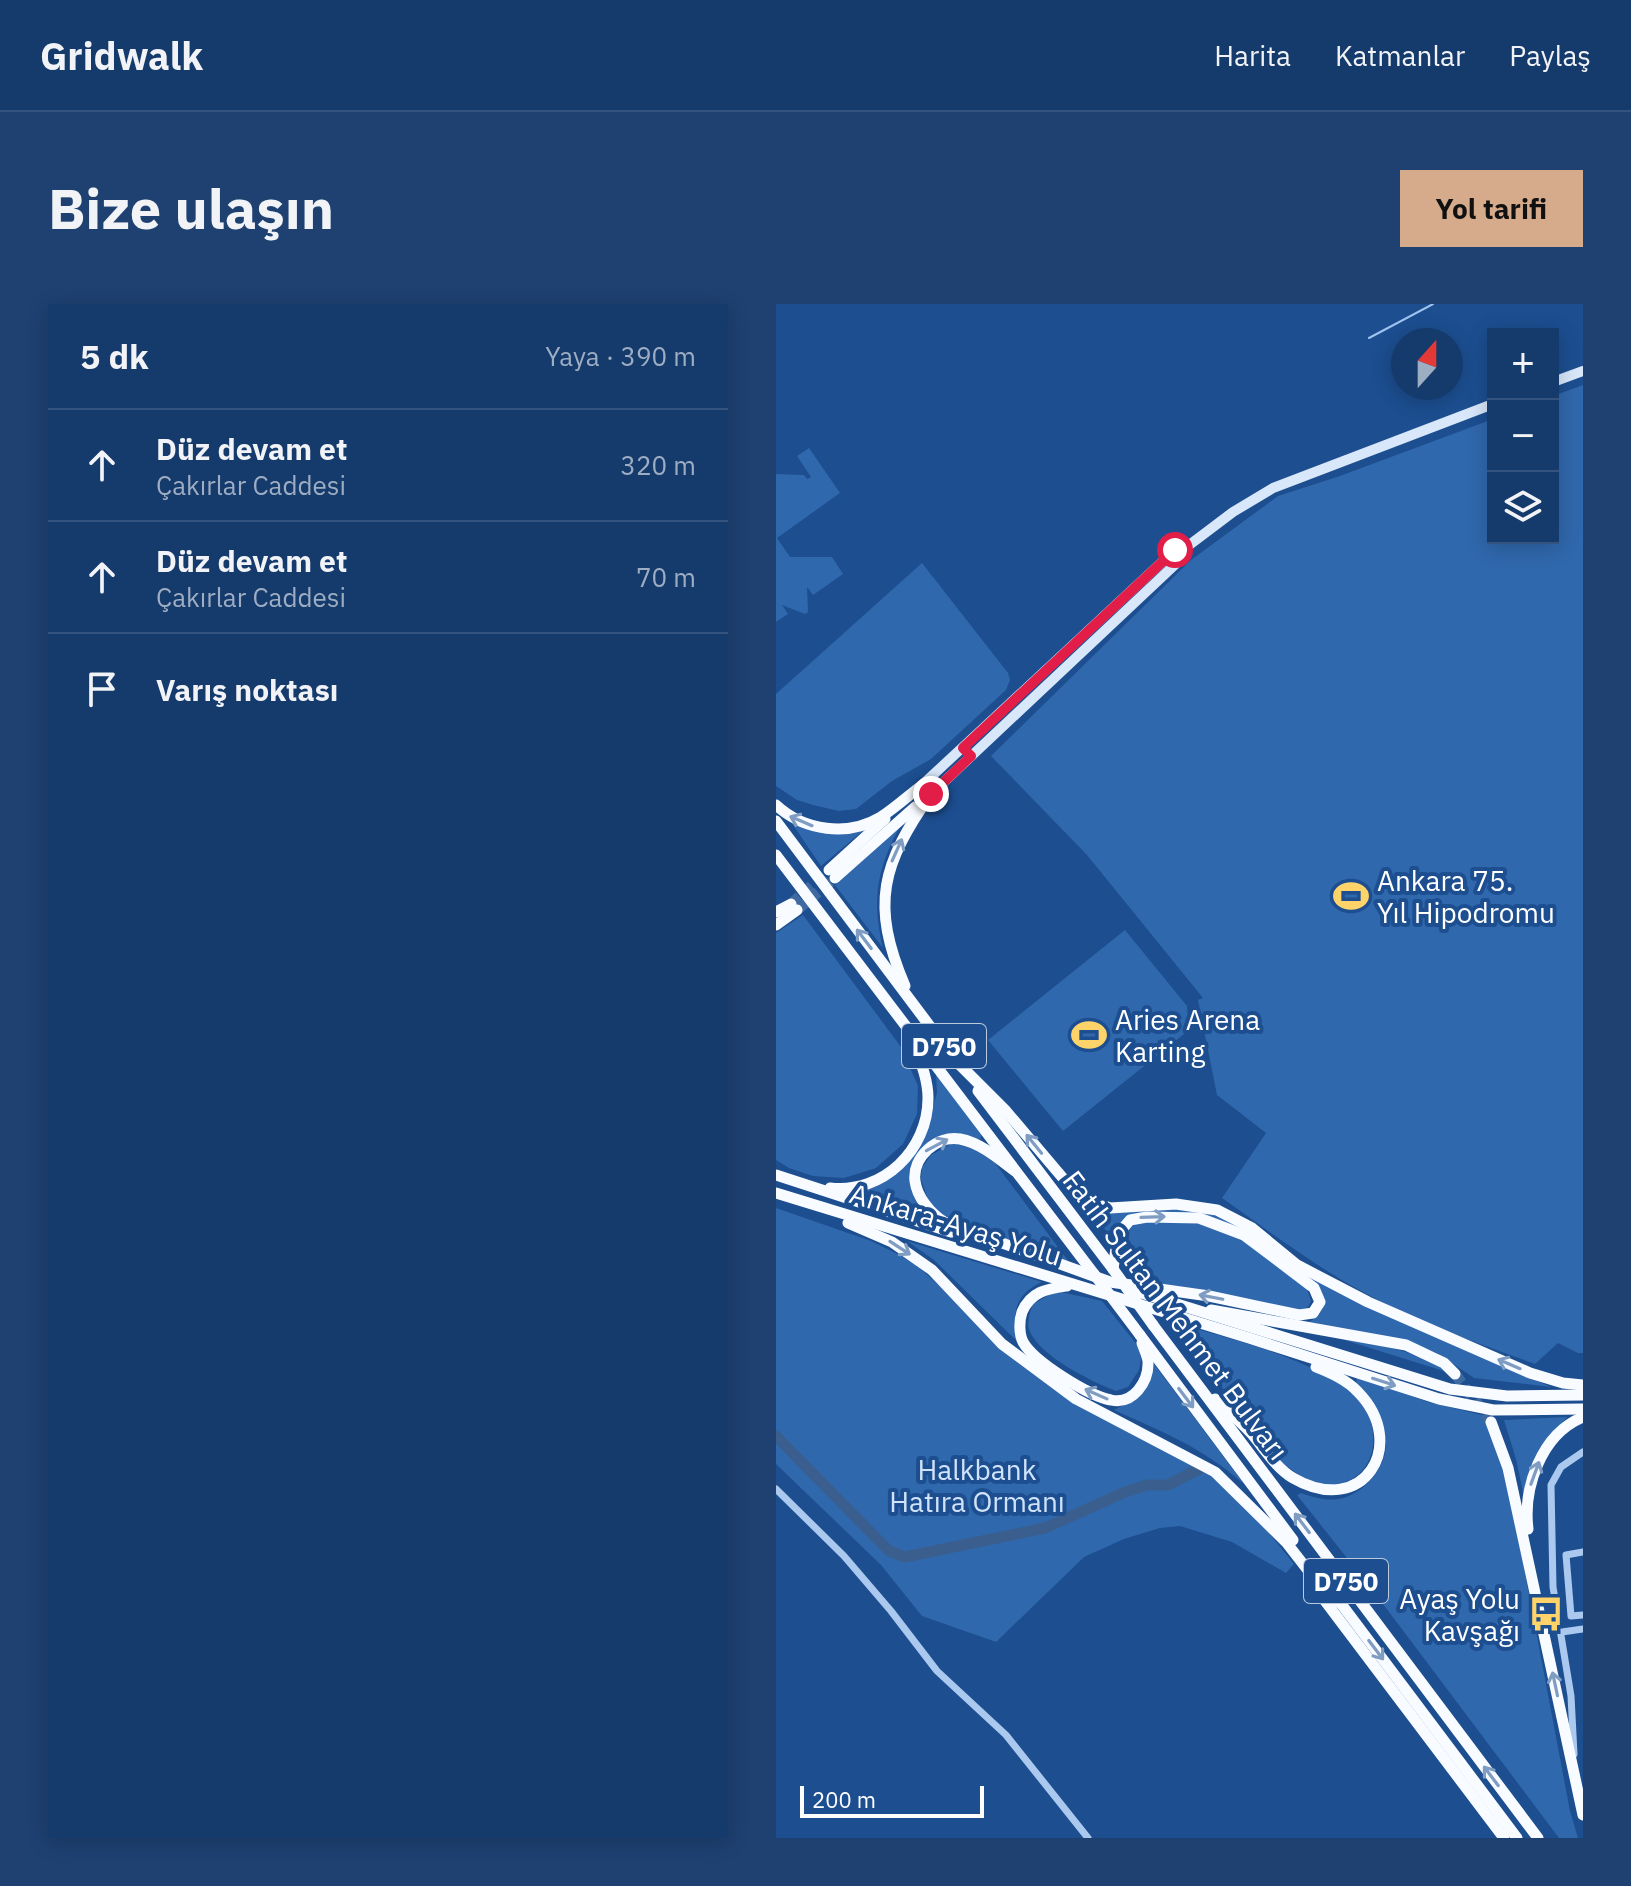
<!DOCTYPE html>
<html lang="tr">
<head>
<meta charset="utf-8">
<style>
	body { margin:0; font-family:"IBM Plex Sans",sans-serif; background:#1e4172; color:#f1f3f6 }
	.controls { position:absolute; right:24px; top:24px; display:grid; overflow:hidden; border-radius:0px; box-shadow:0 4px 20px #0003 }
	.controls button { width:72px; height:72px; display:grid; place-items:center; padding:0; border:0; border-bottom:2px solid #34547f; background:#153a6c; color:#f1f3f6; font:40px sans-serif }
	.compass { position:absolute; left:615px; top:24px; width:72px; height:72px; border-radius:50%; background:#153a6c; box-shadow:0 4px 20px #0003; rotate:21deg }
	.scale { position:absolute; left:24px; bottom:20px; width:184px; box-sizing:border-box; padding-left:8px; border:4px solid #fff; border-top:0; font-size:22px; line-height:28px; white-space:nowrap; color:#fff; -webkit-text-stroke:6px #1c4e90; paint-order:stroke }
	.stop { position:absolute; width:24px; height:24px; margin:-18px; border:6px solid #e11d48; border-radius:50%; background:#fff }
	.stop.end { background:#e11d48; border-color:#fff; box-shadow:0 2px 8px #0008 }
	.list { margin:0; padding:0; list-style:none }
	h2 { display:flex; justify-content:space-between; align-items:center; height:104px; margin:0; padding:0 32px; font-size:34px }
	h2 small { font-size:26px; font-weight:400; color:#9dadc2 }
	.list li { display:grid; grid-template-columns:52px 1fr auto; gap:24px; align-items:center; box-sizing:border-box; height:112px; padding:0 32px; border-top:2px solid #34547f }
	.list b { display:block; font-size:30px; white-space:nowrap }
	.list p { margin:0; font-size:26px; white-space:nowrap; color:#9dadc2 }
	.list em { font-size:26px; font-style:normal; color:#9dadc2 }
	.icon { flex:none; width:44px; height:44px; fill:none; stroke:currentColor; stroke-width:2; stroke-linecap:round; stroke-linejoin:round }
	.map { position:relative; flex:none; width:807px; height:1534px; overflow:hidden; border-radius:0px }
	header { display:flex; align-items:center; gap:48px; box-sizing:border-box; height:112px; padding:0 40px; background:#153a6c; border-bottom:2px solid #34547f }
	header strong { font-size:38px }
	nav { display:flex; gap:44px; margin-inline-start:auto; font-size:28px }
	.intro { display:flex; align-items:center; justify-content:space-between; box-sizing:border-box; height:192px; padding:0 48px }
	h1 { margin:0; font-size:56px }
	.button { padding:20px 36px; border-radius:0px; background:#d6ab8b; color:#111; font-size:28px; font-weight:700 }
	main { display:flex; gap:48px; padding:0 48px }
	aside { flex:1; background:#153a6c; border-radius:0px; box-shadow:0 4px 20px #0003 }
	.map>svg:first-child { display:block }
	.green { fill:#3068ad }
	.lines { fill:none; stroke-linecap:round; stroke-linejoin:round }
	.stream { stroke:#9ec4f0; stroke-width:2 }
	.river { stroke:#3a5f8e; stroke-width:11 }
	.trunk-tunnel { stroke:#3e69a1; stroke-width:11; stroke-dasharray:11 5.5; stroke-linecap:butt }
	.minor { stroke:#abc9ee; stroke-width:7 }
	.secondary { stroke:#d8e7fa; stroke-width:10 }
	.trunk { stroke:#f8fbff; stroke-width:11 }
	.trunk-bridge { stroke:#f8fbff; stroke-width:11 }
	.oneway { stroke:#7f9cc2 }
	.route { stroke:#e11d48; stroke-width:10 }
	.labels { text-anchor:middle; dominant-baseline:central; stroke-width:8; stroke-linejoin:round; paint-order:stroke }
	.shield { fill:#1c4e90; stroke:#bbcade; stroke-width:2 }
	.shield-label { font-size:26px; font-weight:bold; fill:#fff }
	.poi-label { font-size:28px; fill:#fff; stroke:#1c4e90; text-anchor:start }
	.street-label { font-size:28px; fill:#fff; stroke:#1c4e90 }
	.park-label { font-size:28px; fill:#d1e3fa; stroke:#1c4e90 }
</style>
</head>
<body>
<header>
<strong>Gridwalk</strong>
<nav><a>Harita</a><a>Katmanlar</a><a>Paylaş</a></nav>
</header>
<div class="intro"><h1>Bize ulaşın</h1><a class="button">Yol tarifi</a></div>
<main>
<aside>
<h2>5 dk<small>Yaya · 390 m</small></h2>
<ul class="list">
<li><svg class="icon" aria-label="ahead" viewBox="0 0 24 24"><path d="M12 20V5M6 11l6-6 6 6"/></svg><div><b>Düz devam et</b><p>Çakırlar Caddesi</p></div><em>320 m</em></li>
<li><svg class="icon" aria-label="ahead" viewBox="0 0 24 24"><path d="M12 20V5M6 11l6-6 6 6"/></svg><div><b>Düz devam et</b><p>Çakırlar Caddesi</p></div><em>70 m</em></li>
<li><svg class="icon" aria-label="arrive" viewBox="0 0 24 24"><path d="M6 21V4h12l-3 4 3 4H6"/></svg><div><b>Varış noktası</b></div></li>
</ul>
</aside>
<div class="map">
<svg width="807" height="1534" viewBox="0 0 807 1534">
	<rect width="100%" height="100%" fill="#1c4e90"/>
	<g class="green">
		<path d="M807 81V1049H802L782 1039 759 1060C698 1038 635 1016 578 983 532 957 490 925 446 894L490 829 441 791 422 696 427 694 311 551 215 452 415 256 502 192 564 172 717 115V234H777V92Z"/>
		<polygon points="33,144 64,189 1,234 14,253 56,253 67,270 37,291 31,283 32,308 29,310 6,301 12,310 0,318 0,170 28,171 31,175 35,173 21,152"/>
		<polygon points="146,259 232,369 234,376 230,386 155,455 116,477 80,505 63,507 37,501 21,496 0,482 0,390"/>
		<polygon points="13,515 32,523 95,520 45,562"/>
		<path d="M123 524C100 567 96 597 107 644L59 581Z"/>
		<polygon points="27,611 125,743 142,782 141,810 127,840 100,864 68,874 37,872 13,864 0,856 0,629"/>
		<polygon points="349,626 411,702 413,726 287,827 212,736"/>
		<path d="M160 768 206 829 204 836C168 827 153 825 137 863L154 912 88 891 89 886 109 878 152 819 161 789Z"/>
		<polygon points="177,839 200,846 219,859 293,958 173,916 153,899 145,875 146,864 155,851"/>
		<path d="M312 901 426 907 457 917 609 1010 775 1083 698 1074 661 1049 635 1039 533 1018C548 1009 551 1000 544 985L441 916 349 915 335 934Z"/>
		<polygon points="0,904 95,937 136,957 266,1075 429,1166 489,1224 518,1260 510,1269 456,1238 404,1222 384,1224 348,1235 308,1253 220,1338 146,1312 105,1261 0,1160"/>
		<path d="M367 917 422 918 463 932 531 985 535 997 532 1003 521 1007 361 977C344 952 330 930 367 917Z"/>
		<path d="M131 937 266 978C235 992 234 1015 248 1044L158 956Z"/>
		<path d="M280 987 326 997 362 1042 365 1055 363 1066 352 1083 340 1087C316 1078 261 1051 253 1025 251 1017 254 1008 257 1000Z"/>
		<path d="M395 1018C448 1033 502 1045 551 1072 558 1076 566 1079 572 1084 631 1135 579 1225 501 1154Z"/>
		<path d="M546 1029C590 1039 636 1043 674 1069Z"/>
		<path d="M378 1060 468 1180C424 1142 389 1129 338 1106 358 1097 373 1082 378 1060Z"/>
		<path d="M581 1073 652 1098 710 1112 731 1174 794 1507 802 1534H783L598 1288 521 1191 525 1189C536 1193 550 1197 562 1195 590 1191 617 1157 608 1129 602 1112 588 1095 580 1079Z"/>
		<polygon points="791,1113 771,1138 748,1193 740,1155 728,1116"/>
	</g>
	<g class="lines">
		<polyline class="stream" points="593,34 657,0"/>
		<polyline class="river" points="0,1132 113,1247 129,1253 269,1224 349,1188 371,1181 392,1181 425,1164"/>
		<g class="trunk-tunnel">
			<polyline points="15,600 50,569"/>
			<polyline points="21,606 59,574"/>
			<polyline points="679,1070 715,1118"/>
		</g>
		<g class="minor">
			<polyline points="0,1185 68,1252 115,1307 161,1367 230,1431 312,1534"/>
			<polyline points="807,1248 790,1251 795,1312 807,1311"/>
			<polyline points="786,1328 807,1325"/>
			<polyline points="798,1450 795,1392 777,1283 775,1181 785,1163 807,1148"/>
		</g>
		<g class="secondary">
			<polyline points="777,78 807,67"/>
			<polyline points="408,245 457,208 497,184 717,100"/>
			<polyline points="145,482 399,246 408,245 407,253 155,490"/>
		</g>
		<g class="trunk">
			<path d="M0 501C28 527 72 533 105 513 119 504 132 492 145 482"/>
			<polyline points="0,517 180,757"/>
			<polyline points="0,551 318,970"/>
			<polyline points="53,566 109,515"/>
			<polyline points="59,574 139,503"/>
			<polyline points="0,608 15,600"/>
			<polyline points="0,621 21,606"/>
			<path d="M129 682C94 600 106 560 155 490"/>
			<polyline points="177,754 230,807 286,873 312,896 334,904 400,900 441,906 476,924 521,961 592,998 754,1069 787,1079 807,1081"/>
			<polyline points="202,787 337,965"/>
			<path d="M239 867C223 855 205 839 184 835 161 831 136 853 139 877 141 893 154 909 168 918L334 978 433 992 523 1011 537 1009 544 998 538 984 468 931 423 914 371 913 354 916 342 930 337 965"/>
			<polyline points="0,871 175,928"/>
			<path d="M54 884C107 890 152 846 152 794 152 775 145 757 137 740"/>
			<polyline points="0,889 473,1034 663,1095 717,1106 807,1105"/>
			<polyline points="72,919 116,938 156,966 226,1040 300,1095 439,1168 510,1238 541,1278 566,1301"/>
			<path d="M291 982C271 985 255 987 246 1008 243 1017 243 1030 247 1038 258 1058 313 1092 335 1096 357 1101 373 1078 372 1057 371 1051 368 1045 366 1039"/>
			<polyline points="359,987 674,1085 731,1092 807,1091"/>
			<polyline points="435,1006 630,1041 668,1059 679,1070"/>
			<polyline points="377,1021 762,1534"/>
			<polyline points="364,1031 517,1236"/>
			<path d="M439 1095C451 1106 464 1117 475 1129 488 1144 500 1164 517 1174 588 1215 633 1140 582 1088 571 1076 555 1069 540 1063"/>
			<polyline points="715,1118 732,1164 807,1511"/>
			<path d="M752 1225C747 1184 765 1130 807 1113"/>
			<polyline points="537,1281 728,1534"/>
			<polyline points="563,1297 741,1534"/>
		</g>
		<g class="trunk-bridge">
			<polyline points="337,965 377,1021"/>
			<polyline points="318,970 364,1031"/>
		</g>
	</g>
	<defs><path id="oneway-shaft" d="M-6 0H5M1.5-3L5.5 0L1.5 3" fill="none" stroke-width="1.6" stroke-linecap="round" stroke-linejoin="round" transform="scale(2)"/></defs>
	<g class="oneway">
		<use href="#oneway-shaft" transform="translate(25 517) rotate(-157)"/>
		<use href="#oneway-shaft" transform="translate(121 546) rotate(-66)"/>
		<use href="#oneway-shaft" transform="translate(88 635) rotate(-127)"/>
		<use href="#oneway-shaft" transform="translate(258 840) rotate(-129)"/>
		<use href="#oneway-shaft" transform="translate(161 841) rotate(-28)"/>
		<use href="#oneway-shaft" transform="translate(377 913) rotate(-2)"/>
		<use href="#oneway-shaft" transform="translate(124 944) rotate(33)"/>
		<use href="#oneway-shaft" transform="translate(435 993) rotate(-169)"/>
		<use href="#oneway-shaft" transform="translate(733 1060) rotate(-157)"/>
		<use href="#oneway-shaft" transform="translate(608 1078) rotate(18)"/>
		<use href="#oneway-shaft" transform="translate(320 1090) rotate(-156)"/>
		<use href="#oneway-shaft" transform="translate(410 1094) rotate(53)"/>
		<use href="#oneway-shaft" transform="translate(759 1169) rotate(-70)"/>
		<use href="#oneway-shaft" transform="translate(526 1219) rotate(-127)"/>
		<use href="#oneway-shaft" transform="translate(600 1346) rotate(53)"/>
		<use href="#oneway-shaft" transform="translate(779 1380) rotate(-102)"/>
		<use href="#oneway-shaft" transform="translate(715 1472) rotate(-127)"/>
	</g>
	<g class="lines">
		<polyline class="route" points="155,490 195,452 187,444 399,246"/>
	</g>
	<defs>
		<g id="stadium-bare" transform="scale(2.76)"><path d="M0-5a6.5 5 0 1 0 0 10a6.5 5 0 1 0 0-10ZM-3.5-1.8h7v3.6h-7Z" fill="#fed369" stroke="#1c4e90" stroke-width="2.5" paint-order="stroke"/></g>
		<g id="bus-bare" transform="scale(2.76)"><path d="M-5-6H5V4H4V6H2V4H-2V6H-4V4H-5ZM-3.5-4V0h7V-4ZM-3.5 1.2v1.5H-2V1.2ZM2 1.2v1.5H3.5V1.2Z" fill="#fed369" stroke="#1c4e90" stroke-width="2.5" paint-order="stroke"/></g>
	</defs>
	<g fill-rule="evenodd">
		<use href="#stadium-bare" x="575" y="592"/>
		<use href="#stadium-bare" x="313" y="731"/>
		<use href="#bus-bare" x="770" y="1310"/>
	</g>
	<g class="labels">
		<g class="shield">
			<rect x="126" y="720" width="84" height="44" rx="6"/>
			<rect x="528" y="1255" width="84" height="44" rx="6"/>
		</g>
		<g class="shield-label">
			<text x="168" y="742">D750</text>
			<text x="570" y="1277">D750</text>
		</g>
		<g class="poi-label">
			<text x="601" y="576">Ankara 75.<tspan x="601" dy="32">Yıl Hipodromu</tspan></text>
			<text x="339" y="715">Aries Arena<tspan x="339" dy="32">Karting</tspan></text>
			<text x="744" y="1294" text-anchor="end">Ayaş Yolu<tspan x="744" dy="32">Kavşağı</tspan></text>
		</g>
		<g class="street-label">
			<text transform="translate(180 920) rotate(17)">Ankara-Ayaş Yolu</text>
			<text transform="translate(400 1011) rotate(53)">Fatih Sultan Mehmet Bulvarı</text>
		</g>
		<g class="park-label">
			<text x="201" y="1165">Halkbank<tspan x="201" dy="32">Hatıra Ormanı</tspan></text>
		</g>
	</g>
</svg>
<div class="controls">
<button>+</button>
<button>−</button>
<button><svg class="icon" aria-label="layers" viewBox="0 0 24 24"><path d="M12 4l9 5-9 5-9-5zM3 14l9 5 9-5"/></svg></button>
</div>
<svg class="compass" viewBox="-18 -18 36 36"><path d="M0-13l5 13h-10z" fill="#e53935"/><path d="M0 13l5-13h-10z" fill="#9dadc2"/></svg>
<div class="scale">200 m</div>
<div class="stop" style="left:399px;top:246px"></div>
<div class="stop end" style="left:155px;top:490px"></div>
</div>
</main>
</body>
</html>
